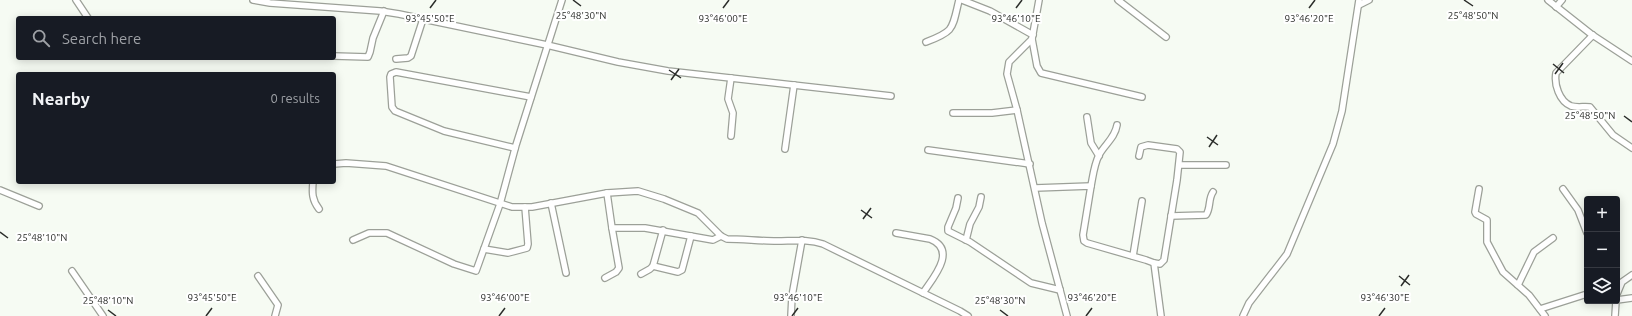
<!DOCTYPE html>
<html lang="en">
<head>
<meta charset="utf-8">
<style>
	body { margin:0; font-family:Ubuntu,sans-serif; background:#242831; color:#f1f3f6 }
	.controls { position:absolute; right:12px; bottom:12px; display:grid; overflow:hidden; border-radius:4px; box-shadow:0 2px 10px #0003 }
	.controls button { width:36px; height:36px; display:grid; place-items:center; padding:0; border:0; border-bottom:1px solid #363941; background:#171b24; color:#f1f3f6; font:20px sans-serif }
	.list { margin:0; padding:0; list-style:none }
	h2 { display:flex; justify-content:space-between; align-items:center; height:52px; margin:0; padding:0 16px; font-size:17px }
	h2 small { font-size:13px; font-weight:400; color:#9ea1a6 }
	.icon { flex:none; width:22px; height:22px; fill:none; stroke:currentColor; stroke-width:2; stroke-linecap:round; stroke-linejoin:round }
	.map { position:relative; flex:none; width:1632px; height:316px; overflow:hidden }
	.search { position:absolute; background:#171b24; box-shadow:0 2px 10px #0003; left:16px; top:16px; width:320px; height:44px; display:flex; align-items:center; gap:10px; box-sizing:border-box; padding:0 14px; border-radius:4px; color:#9ea1a6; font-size:15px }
	.panel { position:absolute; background:#171b24; box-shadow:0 2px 10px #0003; left:16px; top:72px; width:320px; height:112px; border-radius:4px }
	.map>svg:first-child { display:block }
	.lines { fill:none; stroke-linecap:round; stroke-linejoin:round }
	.street-casing { stroke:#9ca098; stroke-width:8 }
	.street { stroke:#fff; stroke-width:5.5 }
	.ticks { fill:none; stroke:#2b2d2a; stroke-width:1.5 }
	.ticks-label { font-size:10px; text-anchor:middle; fill:#2b2d2a; stroke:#fff; stroke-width:4; stroke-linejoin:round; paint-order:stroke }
</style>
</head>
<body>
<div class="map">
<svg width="1632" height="316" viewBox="0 0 1632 316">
	<rect width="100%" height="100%" fill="#f6fbf3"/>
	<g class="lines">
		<g class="street-casing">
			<g id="street">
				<polyline points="76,0 88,18"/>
				<polyline points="253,0 270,3 380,11 399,14 547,45 618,62 668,71 891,96"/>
				<polyline points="962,0 990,11 1033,35"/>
				<polyline points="1039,0 1032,39 1009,62 1007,74 1017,110 1042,223 1067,316"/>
				<polyline points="1118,0 1166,37"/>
				<polyline points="1548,0 1591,34 1632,61"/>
				<polyline points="1359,5 1369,0"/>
				<polyline points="1556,7 1562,0"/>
				<path d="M1593 35 1556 73C1554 84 1559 101 1571 106 1578 108 1584 106 1590 107L1613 135 1632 148"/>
				<polyline points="1032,39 1037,66 1041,73 1142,97"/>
				<path d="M926 42C955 31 952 29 959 0"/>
				<polyline points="334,56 368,57 370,52 373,38 384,11"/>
				<polyline points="396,59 408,58 411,56 423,19"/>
				<polyline points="731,78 728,99 733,113 731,136"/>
				<polyline points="953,113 992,113 1017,110"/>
				<polyline points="1087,117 1091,143 1099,156"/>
				<polyline points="515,148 444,131 395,111 392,107 390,77 391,74 396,72 531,97"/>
				<polyline points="785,149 794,85"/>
				<polyline points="928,150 1030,164"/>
				<polyline points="1139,156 1141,147 1148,145 1177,149 1180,152 1177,180 1164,260 1160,264 1154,263"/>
				<path d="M334 164 346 163 386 166 512 207H532L607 193 638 191 664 199 698 213 721 236 727 239C743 239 760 241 777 241 793 241 808 239 823 244L960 311 968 316"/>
				<polyline points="1179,165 1226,165"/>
				<path d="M313 182C312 193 312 200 319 209"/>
				<path d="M1091 186C1093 176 1094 165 1099 155 1105 144 1115 138 1117 125"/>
				<polyline points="1035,188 1091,186 1083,235 1084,241 1087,243 1146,260 1154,263 1161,316"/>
				<polyline points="1479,189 1475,212 1476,214 1487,220 1487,242 1503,272 1529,295 1545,316"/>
				<polyline points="1563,189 1578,210 1587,233"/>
				<polyline points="0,190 39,206"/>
				<polyline points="607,193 612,228 645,228 713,240 721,236"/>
				<polyline points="958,198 956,208 948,227 948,231 970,242 1031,283 1060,290"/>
				<polyline points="551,203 566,273"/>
				<path d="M1171 216 1206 215C1211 208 1208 199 1213 192"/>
				<path d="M896 233 930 239C958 250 933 278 923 293"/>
				<polyline points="353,240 369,233 387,233 454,264 476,271 500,204 516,145 562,0"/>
				<polyline points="966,240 970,224 979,207 981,197"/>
				<polyline points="484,249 508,253 527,248 528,244 525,207"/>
				<polyline points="1133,256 1142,201"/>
				<polyline points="653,266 678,272 682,270 691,236"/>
				<polyline points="72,271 103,316"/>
				<polyline points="641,274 650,269 653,266 663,230"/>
				<polyline points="258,276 278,305 275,316"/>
				<polyline points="605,278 616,272 619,268 612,228"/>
				<polyline points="1518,285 1534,252 1553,238"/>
				<polyline points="1617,294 1622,282 1632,275"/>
				<polyline points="1617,300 1632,298"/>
				<polyline points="1540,309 1587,294"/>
				<polyline points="791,316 792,296 802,240"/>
				<polyline points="1243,316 1249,303 1287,254 1333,144 1342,111 1359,0"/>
				<polyline points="1615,316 1616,301"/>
			</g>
		</g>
		<use href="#street" class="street"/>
	</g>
	<path class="ticks" d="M573 0 581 6M1464 0 1473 6M430 8 436 0M723 8 729 0M1016 8 1022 0M1309 8 1315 0M1553 64 1564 73M669 70 681 78M1555 74 1563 63M671 80 679 69M1624 116 1632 122M1207 137 1218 145M1209 147 1217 135M861 210 872 218M863 219 871 208M0 232 8 238M1399 276 1410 285M1401 286 1409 275M108 310 116 316M1000 310 1008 316M206 316 212 308M499 316 505 308M792 316 798 308M1086 316 1092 308M1379 316 1385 308"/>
	<g class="ticks-label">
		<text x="1473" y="19">25°48'50"N</text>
		<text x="581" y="19">25°48'30"N</text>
		<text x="430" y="22">93°45'50"E</text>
		<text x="723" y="22">93°46'00"E</text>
		<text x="1309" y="22">93°46'20"E</text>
		<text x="1016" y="22">93°46'10"E</text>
		<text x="1590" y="119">25°48'50"N</text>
		<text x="42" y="241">25°48'10"N</text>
		<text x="212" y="301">93°45'50"E</text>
		<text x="505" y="301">93°46'00"E</text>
		<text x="798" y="301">93°46'10"E</text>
		<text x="1092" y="301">93°46'20"E</text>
		<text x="1385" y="301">93°46'30"E</text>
		<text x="108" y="304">25°48'10"N</text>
		<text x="1000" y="304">25°48'30"N</text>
	</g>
</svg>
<div class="controls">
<button>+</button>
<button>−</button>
<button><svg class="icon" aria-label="layers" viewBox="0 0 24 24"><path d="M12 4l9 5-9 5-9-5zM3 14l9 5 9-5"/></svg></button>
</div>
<div class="search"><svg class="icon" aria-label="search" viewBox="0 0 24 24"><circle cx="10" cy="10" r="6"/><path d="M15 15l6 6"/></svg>Search here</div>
<section class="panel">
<h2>Nearby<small>0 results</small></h2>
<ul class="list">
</ul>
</section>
</div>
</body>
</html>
